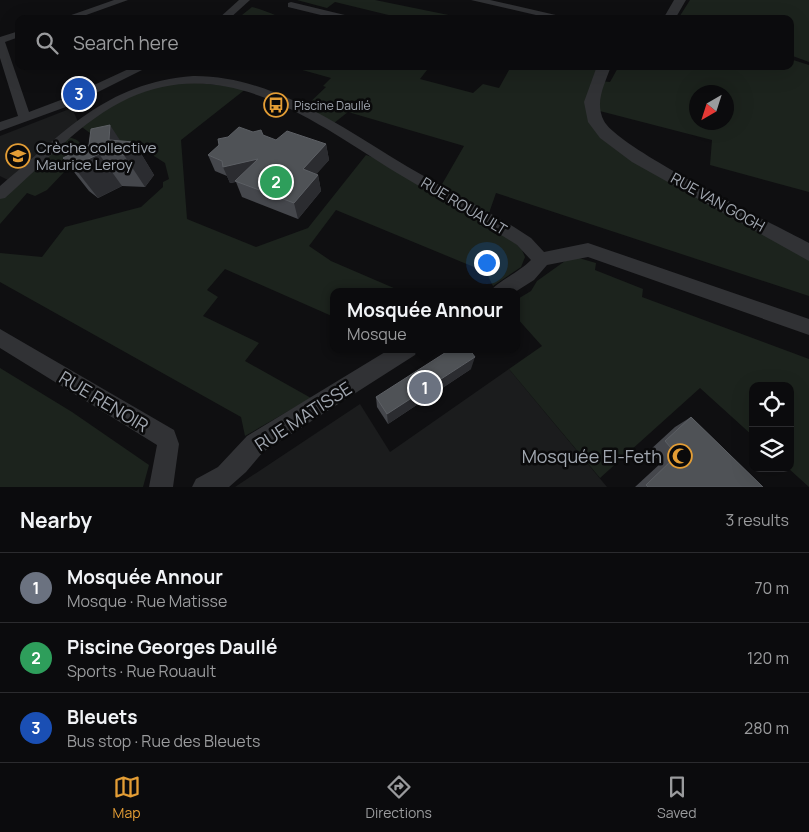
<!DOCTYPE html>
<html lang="en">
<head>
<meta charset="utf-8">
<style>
	body { margin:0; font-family:Manrope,sans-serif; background:#141416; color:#f1f3f6 }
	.controls { position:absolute; right:15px; bottom:15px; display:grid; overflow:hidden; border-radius:10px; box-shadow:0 5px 20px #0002 }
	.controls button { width:45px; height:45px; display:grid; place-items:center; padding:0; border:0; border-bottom:1px solid #2b2b2e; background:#0b0b0d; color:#f1f3f6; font:25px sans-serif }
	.compass { position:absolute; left:689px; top:85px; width:45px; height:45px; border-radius:50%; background:#0b0b0d; box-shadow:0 5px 20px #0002; rotate:219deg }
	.you { position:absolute; left:486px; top:262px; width:18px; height:18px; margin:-12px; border:4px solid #fff; border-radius:50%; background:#1a73e8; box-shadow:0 0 0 8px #1a73e833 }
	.badge { display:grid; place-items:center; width:32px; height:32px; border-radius:50%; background:#e39d35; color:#fff; font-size:16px; font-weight:700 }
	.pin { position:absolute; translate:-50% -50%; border:2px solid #fff; box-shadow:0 1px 5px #0006 }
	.popup { position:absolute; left:330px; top:288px; width:190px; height:65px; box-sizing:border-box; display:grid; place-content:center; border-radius:10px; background:#0b0b0d; filter:drop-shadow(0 1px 4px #0005); font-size:16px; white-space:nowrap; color:#9a9b9d }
	.popup b { font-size:19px; color:#f1f3f6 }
	.popup::after { content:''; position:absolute; left:50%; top:100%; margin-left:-10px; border:10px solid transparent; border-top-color:#0b0b0d }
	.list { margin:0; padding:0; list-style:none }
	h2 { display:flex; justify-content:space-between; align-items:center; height:65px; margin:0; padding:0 20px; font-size:21px }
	h2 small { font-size:16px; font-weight:400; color:#9a9b9d }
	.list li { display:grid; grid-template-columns:32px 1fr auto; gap:15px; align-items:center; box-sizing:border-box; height:70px; padding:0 20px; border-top:1px solid #2b2b2e }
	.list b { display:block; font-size:19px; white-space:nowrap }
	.list p { margin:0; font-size:16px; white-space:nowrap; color:#9a9b9d }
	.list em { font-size:16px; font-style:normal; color:#9a9b9d }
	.icon { flex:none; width:28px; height:28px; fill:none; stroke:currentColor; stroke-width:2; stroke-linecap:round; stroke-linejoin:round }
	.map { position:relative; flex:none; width:809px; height:487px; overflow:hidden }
	.search { position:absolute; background:#0b0b0d; box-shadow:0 5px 20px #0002; left:15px; right:15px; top:15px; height:55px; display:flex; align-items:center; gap:12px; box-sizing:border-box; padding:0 18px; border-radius:10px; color:#9a9b9d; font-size:19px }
	.sheet { height:275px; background:#0b0b0d }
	nav { display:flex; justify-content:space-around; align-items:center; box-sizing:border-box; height:70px; border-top:1px solid #2b2b2e; background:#0b0b0d; font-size:14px; color:#9a9b9d }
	nav a { display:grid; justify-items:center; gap:2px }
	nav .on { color:#e39d35 }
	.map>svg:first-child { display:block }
	.built { fill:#1b1c1d }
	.green { fill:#1c231d; fill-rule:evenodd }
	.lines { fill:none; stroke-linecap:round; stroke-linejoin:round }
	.minor { fill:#313235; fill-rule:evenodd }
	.tertiary { fill:#313235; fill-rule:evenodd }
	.wall { fill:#45474c }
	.shaded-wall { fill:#2b2c30 }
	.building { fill:#4f5256; stroke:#5c5f64 }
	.labels { text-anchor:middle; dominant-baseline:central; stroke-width:5; stroke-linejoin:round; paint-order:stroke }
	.far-poi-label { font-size:12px; fill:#a1a7b0; stroke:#0a0a0b; text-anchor:start }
	.poi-label { font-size:15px; fill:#a1a7b0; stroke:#0a0a0b; text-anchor:start }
	.street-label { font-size:15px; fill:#a1a7b0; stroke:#0a0a0b }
	.near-street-label { font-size:18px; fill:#a1a7b0; stroke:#0a0a0b }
	.near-poi-label { font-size:18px; fill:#a1a7b0; stroke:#0a0a0b; text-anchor:end }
</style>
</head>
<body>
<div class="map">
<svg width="809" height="487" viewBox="0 0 809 487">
	<rect width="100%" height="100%" fill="#0f0f11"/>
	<g class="built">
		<polygon points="72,108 78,122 8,180 0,176 0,136"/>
		<polygon points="509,369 607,487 235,487 360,404 390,452"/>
	</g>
	<g class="green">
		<polygon points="297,0 375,0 468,19 405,19 335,2 327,8"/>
		<polygon points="690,0 809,0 809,62 790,55 790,19 678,19"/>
		<path d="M252 7C265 10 275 16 288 19H237Z"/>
		<path d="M790 59 809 65V192L710 165 712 140 592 109 606 134 809 258V296L496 193 489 213 441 186 464 146 348 112 334 123 305 107 326 87 323 86 331 78 288 66H414L427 70 420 79 473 93 483 84 499 88 509 70 495 66H604L599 81 610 82 619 66H790ZM696 92H726V122H696Z"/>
		<polygon points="179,81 247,88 181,140 187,219 256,247 308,228 366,155 378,159 513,241 522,250 525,257 521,267 493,286 486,272 336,210 309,246 331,261 403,292 334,292 334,317 225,269 207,290 218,297 203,316 259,343 245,361 311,398 245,436 241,417 0,282 0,253 42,257 65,227 141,207 163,187 163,182 169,179 165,163 154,156 149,145 126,151 108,133 90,133 79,125 122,97"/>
		<path d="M67 137C78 139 81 141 83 152L47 190 35 196 27 193 0 224V194Z"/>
		<polygon points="572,256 596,263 595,270 643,289 642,297 809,359 809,487 788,468 790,468 790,386 753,386 753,436 700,388 600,478 509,369 542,346 516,317 516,300 531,291 537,281"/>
		<polygon points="0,368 72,412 149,465 143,487 0,487"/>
	</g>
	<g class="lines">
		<g class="minor">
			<polygon points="114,0 128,0 75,19 60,19"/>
			<polygon points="239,0 250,0 229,19 218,19"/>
			<polygon points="471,0 490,0 573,19 553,19"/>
			<polygon points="291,2 353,17 355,19 337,19 288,7 288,3"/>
			<polygon points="19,31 19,37 5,42 29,112 66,98 135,66 150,66 74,104 0,131 0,122 18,116 0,58 0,37"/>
			<path d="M193 76C272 75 343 128 408 167 443 187 479 207 514 227L531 238 544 252 588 243 809 319V335L588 257 547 265 534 280 515 292H490C495 283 521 271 531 260L517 245C478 220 437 197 397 173 316 123 229 53 129 98 81 120 44 164 5 198L0 199V186C64 133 105 83 193 76Z"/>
			<polygon points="0,329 174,430 179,444 173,487 149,487 157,445 0,348"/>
			<polygon points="390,349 418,349 415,355 263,452 246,472 229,487 192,487 196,479 218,467 247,436"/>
		</g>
		<g class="tertiary">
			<polygon points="674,0 686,0 675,19 663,19"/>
			<path d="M597 66H611C605 84 594 102 604 121 618 148 773 224 809 243V261L632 162 600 138 588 122 584 102Z"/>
		</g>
	</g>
	<g class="wall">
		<polygon points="276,140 326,144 329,160 316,174 318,175 321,191 298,219 242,197 236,182 230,183 227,176 215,171 208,155"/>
		<polygon points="134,142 154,175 145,187 122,186 98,198 89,191 63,158"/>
		<polygon points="471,369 388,424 377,407 376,397"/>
		<polygon points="691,417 763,487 635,487 661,463 650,450 675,427"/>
	</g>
	<g class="shaded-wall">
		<polygon points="110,125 127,151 134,142 154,175 145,187 124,155 109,140"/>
		<polygon points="326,144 329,160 307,185 303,169"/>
		<polygon points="99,154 122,186 98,198 73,166"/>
		<polygon points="258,159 264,175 230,183 223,167"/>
		<polygon points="318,175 321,191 298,219 294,203"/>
		<polygon points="475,357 471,369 388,424 387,414"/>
	</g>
	<g class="building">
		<polygon points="110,125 109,140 134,142 124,155 99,154 73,166 63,158 89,145 91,129"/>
		<polygon points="239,127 253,132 261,130 263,135 276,140 287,131 326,144 303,169 318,175 294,203 235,181 258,159 223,167 222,161 208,155 219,145 218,139 228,137"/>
		<polygon points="451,349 469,349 475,357 387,414 376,397"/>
		<polygon points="691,417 763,487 648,487 646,485 677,455 665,441"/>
	</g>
	<defs>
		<g id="bus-ring" transform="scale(1.25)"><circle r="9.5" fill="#0a0a0b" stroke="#e39d35" stroke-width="1.5"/><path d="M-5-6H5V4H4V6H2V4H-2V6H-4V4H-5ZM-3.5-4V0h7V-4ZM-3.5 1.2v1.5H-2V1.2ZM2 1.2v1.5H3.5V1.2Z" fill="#e39d35"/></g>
		<g id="school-ring" transform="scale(1.25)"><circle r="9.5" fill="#0a0a0b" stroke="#e39d35" stroke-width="1.5"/><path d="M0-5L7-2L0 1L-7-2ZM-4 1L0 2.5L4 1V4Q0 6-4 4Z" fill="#e39d35"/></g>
		<g id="mosque-ring" transform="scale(1.25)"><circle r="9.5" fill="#0a0a0b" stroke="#e39d35" stroke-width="1.5"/><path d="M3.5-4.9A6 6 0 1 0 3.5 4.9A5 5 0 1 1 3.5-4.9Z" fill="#e39d35"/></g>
	</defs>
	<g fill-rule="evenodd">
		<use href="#bus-ring" x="276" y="105"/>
		<use href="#school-ring" x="18" y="156"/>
		<use href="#mosque-ring" x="680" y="456"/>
	</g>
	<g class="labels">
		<g class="far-poi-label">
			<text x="294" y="105">Piscine Daullé</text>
		</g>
		<g class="poi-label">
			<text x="36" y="147">Crèche collective<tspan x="36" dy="17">Maurice Leroy</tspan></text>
		</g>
		<g class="street-label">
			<text transform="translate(718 202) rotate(29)">RUE VAN GOGH</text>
			<text transform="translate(464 206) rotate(31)">RUE ROUAULT</text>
		</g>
		<g class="near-street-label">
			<text transform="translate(104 401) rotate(31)">RUE RENOIR</text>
			<text transform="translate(303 416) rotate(-33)">RUE MATISSE</text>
		</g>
		<g class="near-poi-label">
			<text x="662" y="456">Mosquée El-Feth</text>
		</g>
	</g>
</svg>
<div class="controls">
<button><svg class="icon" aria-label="locate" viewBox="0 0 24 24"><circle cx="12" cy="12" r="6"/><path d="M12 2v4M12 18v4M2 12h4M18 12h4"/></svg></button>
<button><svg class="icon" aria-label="layers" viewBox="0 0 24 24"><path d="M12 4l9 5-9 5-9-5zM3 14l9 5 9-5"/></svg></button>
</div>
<svg class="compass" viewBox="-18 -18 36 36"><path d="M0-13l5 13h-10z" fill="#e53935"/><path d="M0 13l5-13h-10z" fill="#9a9b9d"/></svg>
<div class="you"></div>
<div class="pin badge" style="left:425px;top:388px;background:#6b7280">1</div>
<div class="popup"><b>Mosquée Annour</b>Mosque</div>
<div class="pin badge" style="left:276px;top:182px;background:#2e9e5b">2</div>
<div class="pin badge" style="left:79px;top:94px;background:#1a4fb4">3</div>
<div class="search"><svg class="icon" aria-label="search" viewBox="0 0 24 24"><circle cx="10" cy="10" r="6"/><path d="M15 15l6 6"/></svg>Search here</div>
</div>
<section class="sheet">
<h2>Nearby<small>3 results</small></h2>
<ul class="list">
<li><span class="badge" style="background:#6b7280">1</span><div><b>Mosquée Annour</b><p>Mosque · Rue Matisse</p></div><em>70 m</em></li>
<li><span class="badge" style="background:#2e9e5b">2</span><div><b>Piscine Georges Daullé</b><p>Sports · Rue Rouault</p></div><em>120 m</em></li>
<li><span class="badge" style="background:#1a4fb4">3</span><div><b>Bleuets</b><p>Bus stop · Rue des Bleuets</p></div><em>280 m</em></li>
</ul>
</section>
<nav>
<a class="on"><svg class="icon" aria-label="map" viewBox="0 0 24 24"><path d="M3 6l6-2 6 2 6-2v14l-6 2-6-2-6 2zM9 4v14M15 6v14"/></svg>Map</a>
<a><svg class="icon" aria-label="directions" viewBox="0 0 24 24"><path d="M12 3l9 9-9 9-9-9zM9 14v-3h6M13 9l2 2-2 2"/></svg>Directions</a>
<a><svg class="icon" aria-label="saved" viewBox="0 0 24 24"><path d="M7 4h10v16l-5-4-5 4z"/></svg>Saved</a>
</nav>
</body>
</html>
